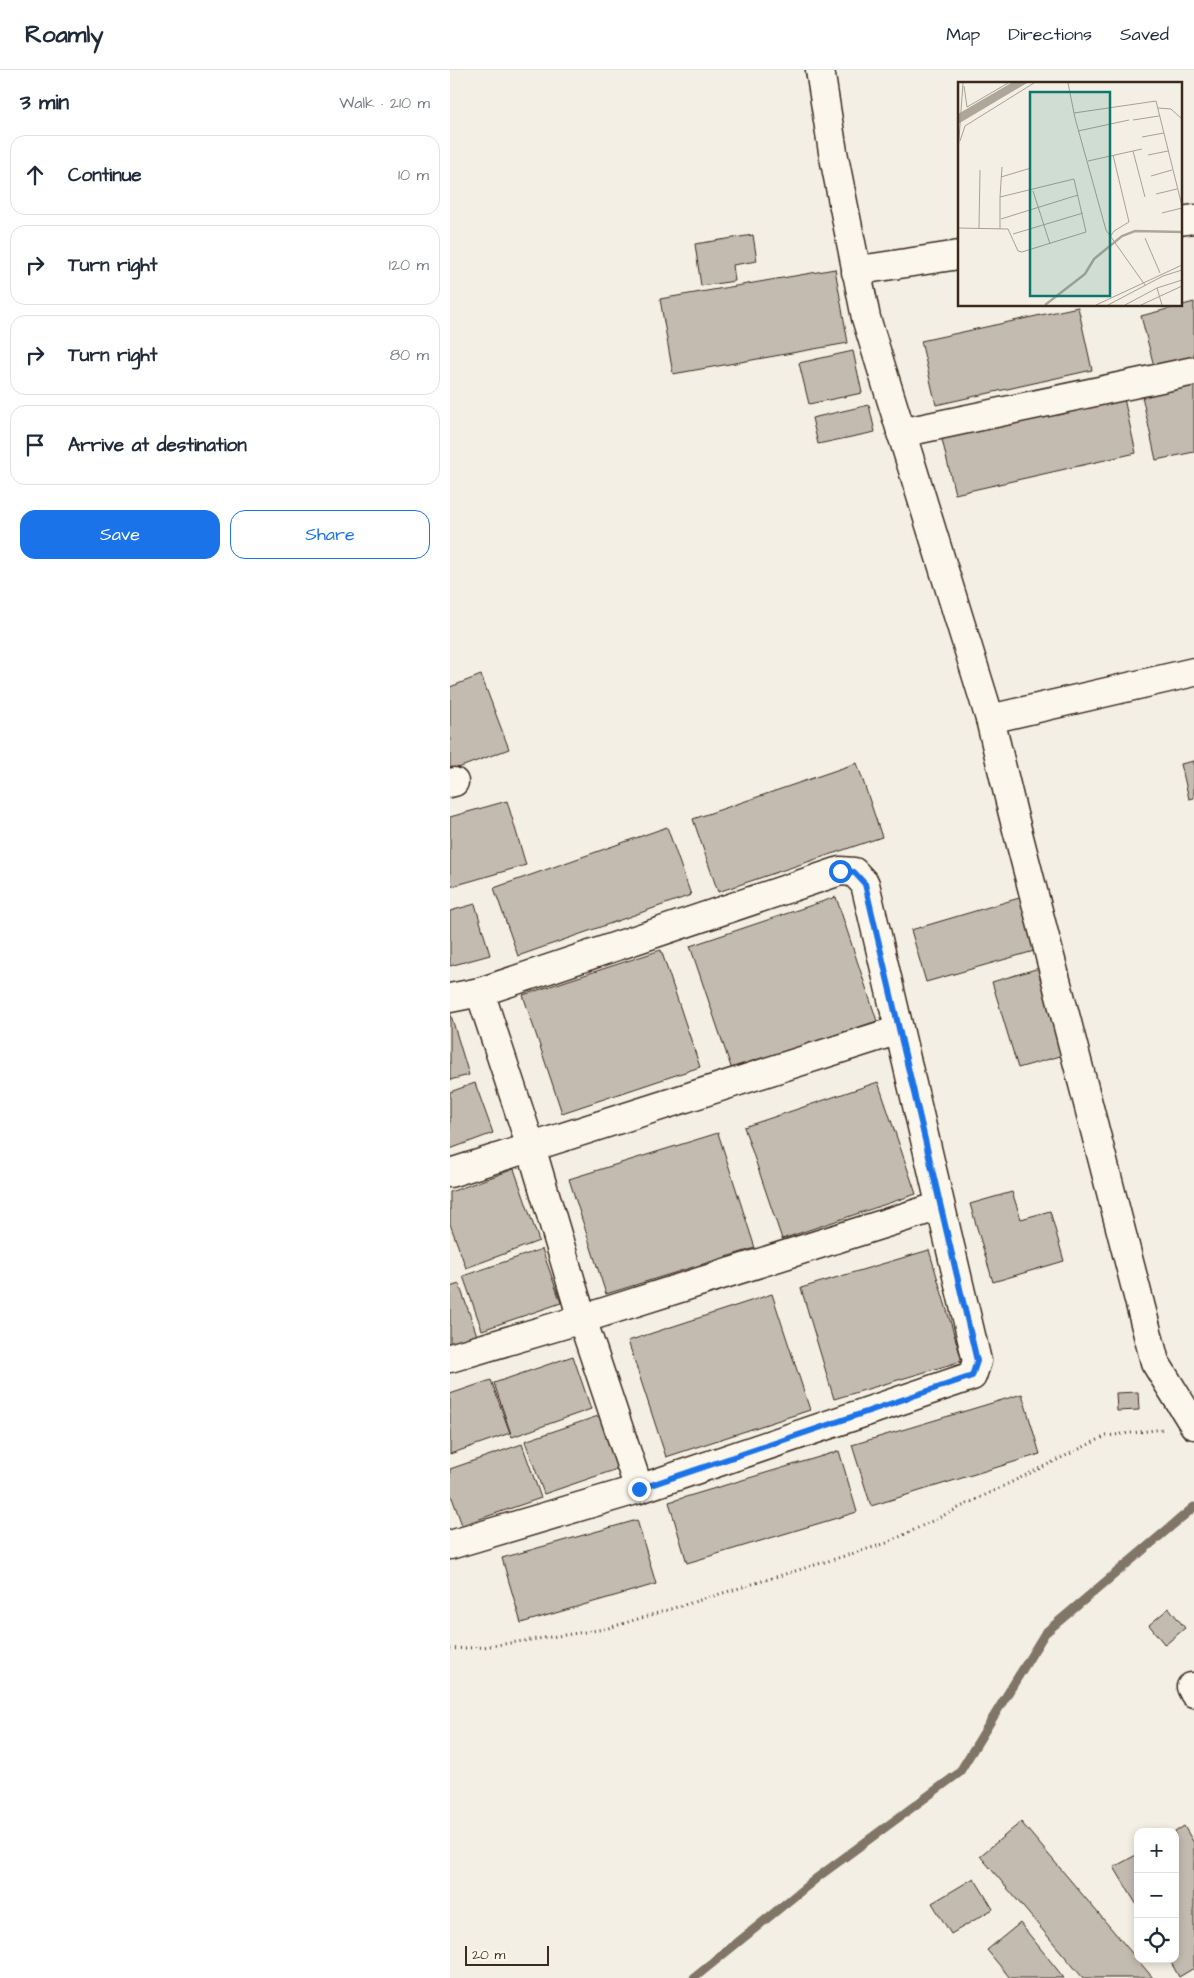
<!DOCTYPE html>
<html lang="en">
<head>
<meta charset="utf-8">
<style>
	body { margin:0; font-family:"Architects Daughter",sans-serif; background:#f2f2f3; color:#1f2937 }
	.controls { position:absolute; right:15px; bottom:15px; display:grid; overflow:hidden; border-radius:10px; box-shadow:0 2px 8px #0003 }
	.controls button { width:45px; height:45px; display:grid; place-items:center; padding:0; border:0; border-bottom:1px solid #e0e1e3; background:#fff; color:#1f2937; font:25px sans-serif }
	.scale { position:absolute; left:15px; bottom:12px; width:84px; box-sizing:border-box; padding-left:5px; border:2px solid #3b2a1e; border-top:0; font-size:14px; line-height:18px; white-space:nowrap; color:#3b2a1e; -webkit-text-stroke:4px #fbf7ec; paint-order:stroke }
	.stop { position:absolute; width:15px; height:15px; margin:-11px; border:4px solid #1a73e8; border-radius:50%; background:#fff }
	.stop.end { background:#1a73e8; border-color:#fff; box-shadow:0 1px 5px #0008 }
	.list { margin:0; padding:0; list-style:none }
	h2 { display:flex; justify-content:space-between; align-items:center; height:65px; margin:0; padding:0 20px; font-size:21px }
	h2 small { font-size:16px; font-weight:400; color:#747a83 }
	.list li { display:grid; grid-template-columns:32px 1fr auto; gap:15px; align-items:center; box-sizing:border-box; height:80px; margin:0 10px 10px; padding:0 10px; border:1px solid #e0e1e3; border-radius:15px }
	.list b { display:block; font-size:19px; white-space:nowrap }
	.list em { font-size:16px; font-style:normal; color:#747a83 }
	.actions { display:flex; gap:10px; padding:15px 20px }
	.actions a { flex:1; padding:11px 0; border:1px solid #1a73e8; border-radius:15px; text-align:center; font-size:18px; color:#1a73e8 }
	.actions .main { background:#1a73e8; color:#fff }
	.icon { flex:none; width:28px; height:28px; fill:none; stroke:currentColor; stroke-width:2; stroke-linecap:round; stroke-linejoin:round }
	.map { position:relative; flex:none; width:744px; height:1908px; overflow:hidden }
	header { display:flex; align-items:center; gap:30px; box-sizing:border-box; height:70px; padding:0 25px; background:#fff; border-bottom:1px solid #e0e1e3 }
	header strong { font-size:24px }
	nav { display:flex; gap:28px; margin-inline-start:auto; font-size:18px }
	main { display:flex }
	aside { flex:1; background:#fff }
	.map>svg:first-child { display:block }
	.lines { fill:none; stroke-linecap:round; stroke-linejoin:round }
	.stream { stroke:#817468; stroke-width:9 }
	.building { fill:#c3bbb0; stroke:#3b2a1e }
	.minor-casing { stroke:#3b2a1e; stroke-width:31 }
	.path { stroke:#3b2a1e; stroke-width:3; stroke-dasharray:1 4; stroke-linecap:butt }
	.minor { stroke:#fbf7ec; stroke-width:28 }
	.route { stroke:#1a73e8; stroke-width:6 }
	.inset-river { fill:none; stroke:#afa69a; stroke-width:2.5 }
	.inset-road { fill:none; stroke:#a9a095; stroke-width:1 }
	.view { fill:#0f766e; fill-opacity:0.15; stroke:#0f766e; stroke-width:2.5 }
	.inset-edge { fill:none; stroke:#3b2a1e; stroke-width:2.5 }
</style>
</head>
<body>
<header>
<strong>Roamly</strong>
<nav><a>Map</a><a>Directions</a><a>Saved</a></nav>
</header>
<main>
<aside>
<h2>3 min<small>Walk · 210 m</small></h2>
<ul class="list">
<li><svg class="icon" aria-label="ahead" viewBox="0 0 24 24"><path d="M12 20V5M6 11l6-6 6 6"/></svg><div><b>Continue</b></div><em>10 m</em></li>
<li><svg class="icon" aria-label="right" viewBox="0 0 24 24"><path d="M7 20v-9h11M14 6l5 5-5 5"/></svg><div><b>Turn right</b></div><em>120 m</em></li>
<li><svg class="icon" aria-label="right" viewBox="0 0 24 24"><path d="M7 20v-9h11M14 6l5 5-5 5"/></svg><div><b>Turn right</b></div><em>80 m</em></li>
<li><svg class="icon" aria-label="arrive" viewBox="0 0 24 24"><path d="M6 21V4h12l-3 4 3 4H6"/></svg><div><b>Arrive at destination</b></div></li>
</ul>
<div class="actions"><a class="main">Save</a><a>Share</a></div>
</aside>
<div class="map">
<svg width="744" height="1908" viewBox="0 0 744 1908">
	<rect width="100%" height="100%" fill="#f3efe4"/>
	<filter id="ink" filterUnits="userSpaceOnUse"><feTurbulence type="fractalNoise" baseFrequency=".02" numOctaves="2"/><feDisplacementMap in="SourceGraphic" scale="10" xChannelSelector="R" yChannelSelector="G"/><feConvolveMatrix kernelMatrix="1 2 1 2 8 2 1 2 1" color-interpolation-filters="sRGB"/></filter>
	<g filter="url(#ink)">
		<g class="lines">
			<polyline class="stream" points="244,1908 368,1807 509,1703 595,1563 744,1437"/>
		</g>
		<g class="building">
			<polygon points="303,165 307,191 283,195 285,211 251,216 245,174"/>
			<polygon points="385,199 398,273 223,304 210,229"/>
			<polygon points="744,232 744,290 705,300 691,246"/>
			<polygon points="628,237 642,300 486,335 471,271"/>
			<polygon points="403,281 412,323 359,334 349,293"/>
			<polygon points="744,314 744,382 706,390 692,326"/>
			<polygon points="673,324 686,383 505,424 491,365"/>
			<polygon points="419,335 425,362 368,374 362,348"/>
			<polygon points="31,605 59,679 0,701 0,617"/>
			<polygon points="744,691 744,728 739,729 731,694"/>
			<polygon points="407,693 432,767 268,822 243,749"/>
			<polygon points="57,731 76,795 0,817 0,747"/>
			<polygon points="217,757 241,825 68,886 44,818"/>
			<polygon points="576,826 591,879 476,912 461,860"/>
			<polygon points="386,827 427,951 282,1000 240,876"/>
			<polygon points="25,834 40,885 0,896 0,841"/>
			<polygon points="211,880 250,997 112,1043 73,925"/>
			<polygon points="596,896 621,983 568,998 542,912"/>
			<polygon points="0,942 19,1005 0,1010"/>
			<polygon points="428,1012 466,1124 332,1169 294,1057"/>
			<polygon points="25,1013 43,1063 0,1079 0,1022"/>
			<polygon points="268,1063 305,1178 156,1224 119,1109"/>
			<polygon points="64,1099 89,1171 16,1198 0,1154 0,1122"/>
			<polygon points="562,1122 571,1149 600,1141 614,1191 543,1212 520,1134"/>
			<polygon points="92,1179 111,1233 32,1260 13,1206"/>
			<polygon points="479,1180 512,1291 384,1329 351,1218"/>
			<polygon points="9,1214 28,1268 0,1277 0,1217"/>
			<polygon points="322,1224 360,1340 216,1387 178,1271"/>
			<polygon points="123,1286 141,1339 62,1367 44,1313"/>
			<polygon points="41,1310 60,1363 0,1384 0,1324"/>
			<polygon points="688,1322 689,1340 667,1341 666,1323"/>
			<polygon points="572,1324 590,1384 421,1436 402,1375"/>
			<polygon points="154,1344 173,1397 94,1424 75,1371"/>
			<polygon points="72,1374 91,1428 12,1455 0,1422 0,1399"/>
			<polygon points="389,1381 407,1442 237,1493 219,1432"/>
			<polygon points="187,1450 206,1514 71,1553 52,1488"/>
			<polygon points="719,1538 735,1558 715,1575 699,1555"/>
			<polygon points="571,1752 703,1908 633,1908 530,1786"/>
			<polygon points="734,1756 744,1773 744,1898 729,1907 719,1889 725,1889 725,1762"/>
			<polygon points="688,1784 688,1837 664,1797"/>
			<polygon points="524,1808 543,1839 501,1864 482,1833"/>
			<polygon points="570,1853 614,1908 560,1908 537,1880"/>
		</g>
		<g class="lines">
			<g class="minor-casing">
				<g id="minor">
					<polyline points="370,0 383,82 416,248 540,649 563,744 705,1292 744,1355"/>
					<polyline points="730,151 744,149"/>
					<polyline points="406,202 423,198 509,185"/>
					<polyline points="451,363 744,301"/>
					<polyline points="540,649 744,602"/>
					<polyline points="0,713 4,712"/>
					<polyline points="30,922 81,1077 132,1249 189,1419"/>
					<polyline points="0,928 30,922 390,801 404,802 415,814 527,1291 522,1306 189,1419 0,1475"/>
					<polyline points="0,1103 449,960"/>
					<polyline points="0,1288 132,1249 490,1136"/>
					<polyline points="741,1617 744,1623"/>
				</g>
			</g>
			<polyline class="path" points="0,1579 33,1577 155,1559 437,1473 656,1366 714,1359"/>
			<use href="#minor" class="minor"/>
		</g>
	</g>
	<g class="lines" filter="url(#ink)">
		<polyline class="route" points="189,1419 522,1306 527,1291 415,814 404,802 390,801"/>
	</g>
	<g transform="translate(508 12)">
		<rect width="224" height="224" fill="#f3efe4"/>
		<path d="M53 1H69L0 42V32Z" fill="#afa69a"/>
		<path class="inset-river" d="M87 223 127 192 136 177 164 154 177 149 224 150"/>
		<path class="inset-road" d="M110 1 117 36 148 148 187 203M6 4 9 25 50 1M200 26 213 27 224 37M116 31 198 19 224 124M175 38 201 34M120 49 171 38M184 55 206 51M2 59 7 44 76 1M175 69 187 115M0 71 5 1M190 73 210 69M130 79 184 67M193 94 214 88M43 95 73 86M75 109 92 162M198 112 219 107M42 115 44 85M204 131 224 126M43 137 120 113M0 146 50 147 60 169 64 170 128 150 116 97 42 115V147M21 147 22 88M55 152 125 131M152 155 156 149 171 140 155 73M187 156 202 191M199 206 204 223M138 223 224 183M150 223 205 194 224 188M167 223 199 206 224 198M183 223 224 204"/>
		<path class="view" d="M72 10H152V214H72Z"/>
		<rect width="224" height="224" class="inset-edge"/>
	</g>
</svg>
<div class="controls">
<button>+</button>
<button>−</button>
<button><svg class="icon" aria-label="locate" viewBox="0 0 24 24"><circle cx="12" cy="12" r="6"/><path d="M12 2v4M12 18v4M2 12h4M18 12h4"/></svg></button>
</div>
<div class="scale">20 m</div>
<div class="stop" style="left:390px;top:801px"></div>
<div class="stop end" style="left:189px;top:1419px"></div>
</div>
</main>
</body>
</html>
